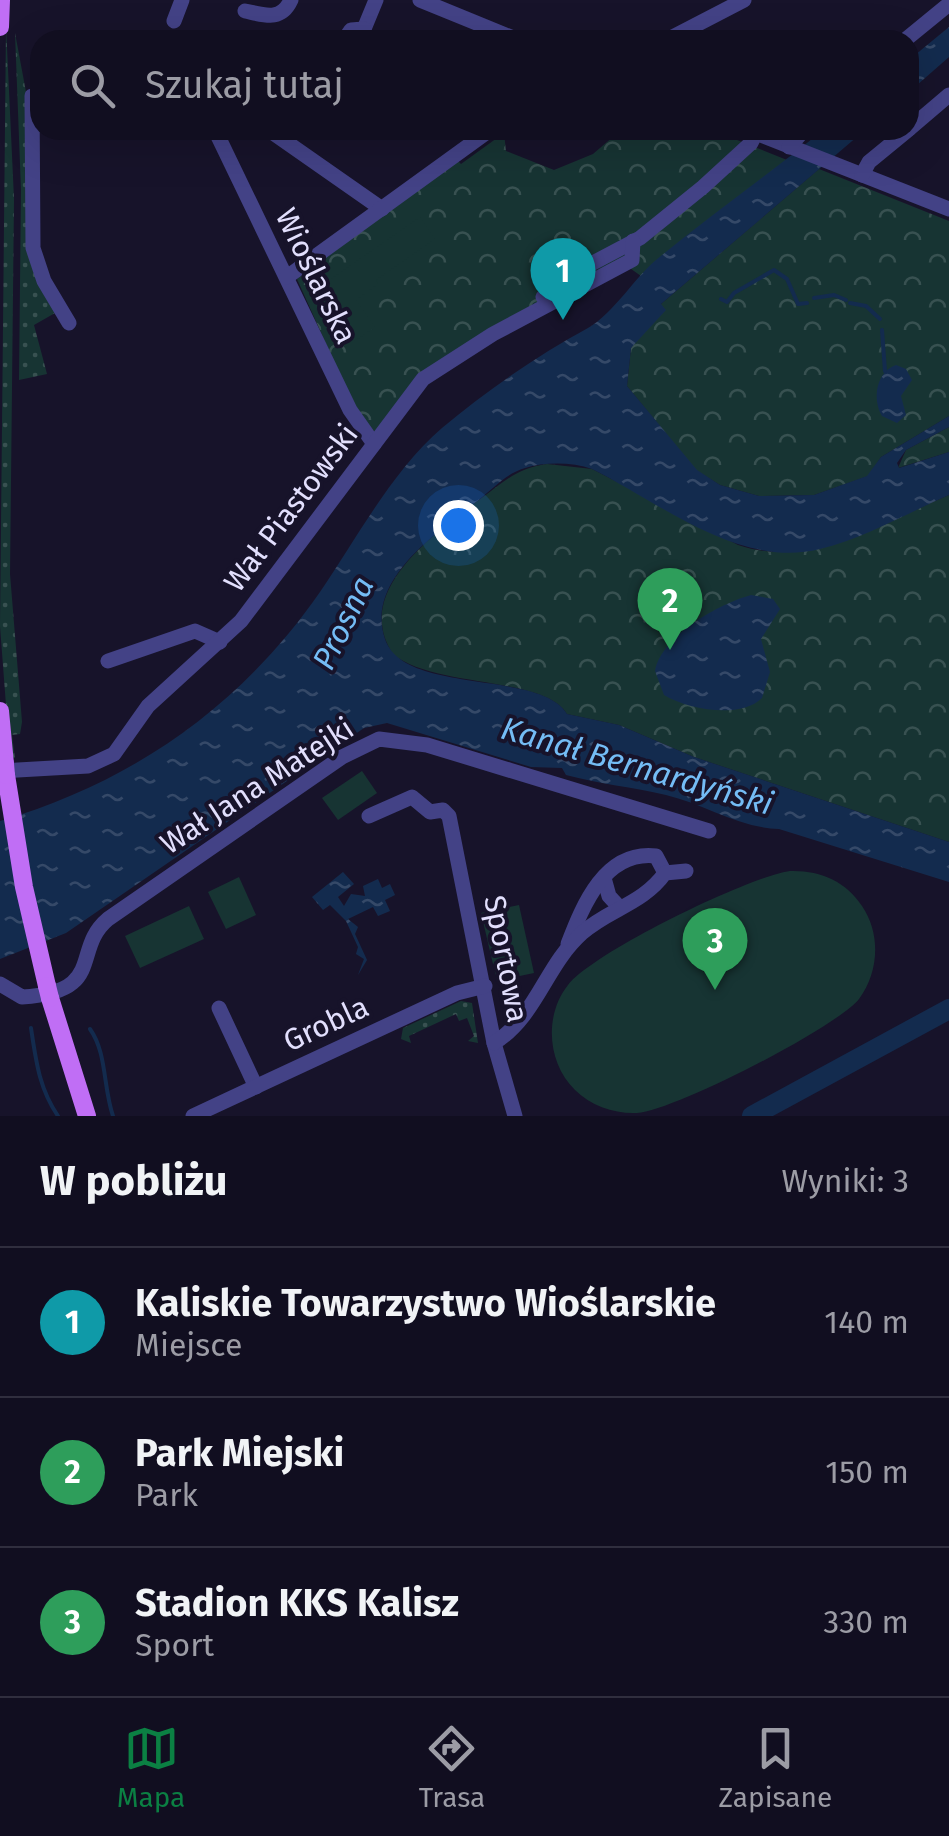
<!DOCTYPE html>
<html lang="pl">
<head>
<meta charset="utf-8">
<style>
	body { margin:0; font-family:"Fira Sans",sans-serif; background:#1e1c2d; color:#f1f3f6 }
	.you { position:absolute; left:458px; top:525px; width:35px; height:35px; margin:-25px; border:8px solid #fff; border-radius:50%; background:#1a73e8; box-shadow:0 0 0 15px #1a73e833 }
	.badge { display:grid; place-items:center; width:65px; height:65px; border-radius:50%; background:#0b8043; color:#fff; font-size:32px; font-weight:700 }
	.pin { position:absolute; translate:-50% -82px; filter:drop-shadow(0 2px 5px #0008) }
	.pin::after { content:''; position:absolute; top:52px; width:35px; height:30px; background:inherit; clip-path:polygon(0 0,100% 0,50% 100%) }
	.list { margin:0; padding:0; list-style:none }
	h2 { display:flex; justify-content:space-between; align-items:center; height:130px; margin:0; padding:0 40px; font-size:42px }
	h2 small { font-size:32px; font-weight:400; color:#9c9ca5 }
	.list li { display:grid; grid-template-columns:65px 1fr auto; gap:30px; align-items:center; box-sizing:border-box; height:150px; padding:0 40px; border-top:2px solid #302e3e }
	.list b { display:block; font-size:38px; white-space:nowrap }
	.list p { margin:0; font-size:32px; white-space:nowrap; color:#9c9ca5 }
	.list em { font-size:32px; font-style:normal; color:#9c9ca5 }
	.icon { flex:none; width:55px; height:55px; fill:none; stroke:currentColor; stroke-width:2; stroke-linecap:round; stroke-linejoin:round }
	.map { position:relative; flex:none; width:949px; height:1116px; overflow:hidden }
	.search { position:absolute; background:#110e20; box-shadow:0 10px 40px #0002; left:30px; right:30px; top:30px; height:110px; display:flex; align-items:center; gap:25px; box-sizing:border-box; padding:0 35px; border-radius:30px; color:#9c9ca5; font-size:38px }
	.sheet { height:580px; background:#110e20 }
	nav { display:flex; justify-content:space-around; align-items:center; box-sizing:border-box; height:140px; border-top:2px solid #302e3e; background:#110e20; font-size:28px; color:#9c9ca5 }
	nav a { display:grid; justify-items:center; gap:5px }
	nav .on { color:#0b8043 }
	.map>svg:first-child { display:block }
	.grass { fill:url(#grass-dots) }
	.park { fill:url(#park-crowns) }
	.garden { fill:#173433 }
	.water { fill:url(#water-ripples) }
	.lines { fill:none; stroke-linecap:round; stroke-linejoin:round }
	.stream { stroke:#132b4e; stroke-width:4 }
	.river { stroke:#132b4e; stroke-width:20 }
	.minor { stroke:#434286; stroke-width:15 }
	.major { stroke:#c06ef5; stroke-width:18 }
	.major-bridge { stroke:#c06ef5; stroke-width:18 }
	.labels { text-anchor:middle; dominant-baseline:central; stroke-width:8; stroke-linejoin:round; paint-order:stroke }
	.street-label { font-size:30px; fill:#e2dffd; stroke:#17132a }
	.water-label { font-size:32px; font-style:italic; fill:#74bcf5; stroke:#17132a }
</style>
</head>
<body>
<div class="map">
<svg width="949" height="1116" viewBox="0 0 949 1116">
	<defs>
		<pattern id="grass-dots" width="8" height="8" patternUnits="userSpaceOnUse" patternTransform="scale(2.5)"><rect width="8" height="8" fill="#173433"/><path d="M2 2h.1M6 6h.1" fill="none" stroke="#385151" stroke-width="1.8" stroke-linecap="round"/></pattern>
		<pattern id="park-crowns" width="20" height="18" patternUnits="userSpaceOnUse" patternTransform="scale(2.5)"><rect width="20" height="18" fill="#173433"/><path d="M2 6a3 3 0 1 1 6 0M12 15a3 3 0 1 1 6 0" fill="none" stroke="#385151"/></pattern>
		<pattern id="water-ripples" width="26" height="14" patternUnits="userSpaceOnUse" patternTransform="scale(2.5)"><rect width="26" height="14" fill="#132b4e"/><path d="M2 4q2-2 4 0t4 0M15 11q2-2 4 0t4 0" fill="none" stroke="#354968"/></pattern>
	</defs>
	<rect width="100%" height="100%" fill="#17132a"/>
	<g class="grass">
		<polygon points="6,26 14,199 10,574 22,722 20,734 12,735 15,758 10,758 0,626"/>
		<polygon points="15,33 26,92 27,238 55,313 34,325 47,374 19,380 21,190"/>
		<polygon points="461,1001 472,1003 478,1043 468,1041 474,1036 467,1018 459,1021 456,1014 409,1036 411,1043 401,1039 403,1028"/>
	</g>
	<g class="park">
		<polygon points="621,130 712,130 787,160 641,276 620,261 453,353 375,432 358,415 297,279 457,160 461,164 504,133 506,151 554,170 593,154"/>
		<polygon points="819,169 949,221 949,416 881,457 868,476 814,495 759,496 720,485 696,470 627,386 631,348 661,304"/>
		<polygon points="949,427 949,452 898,468 906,450"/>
		<path d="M547 464 592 469 738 545C813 570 881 523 949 495V842L694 757 619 725 567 714C545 676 433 688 393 654 351 591 437 532 479 500 503 483 516 468 547 464Z"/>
	</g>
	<g class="garden">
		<polygon points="420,217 435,239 376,280 378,284 356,300 375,327 355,341 318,288"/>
		<polygon points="362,771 377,793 338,820 322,798"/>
		<path d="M790 871C819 870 846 881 862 906 881 934 879 972 859 999 837 1027 674 1111 637 1113 615 1114 591 1106 575 1090 547 1063 544 1015 568 985 594 952 748 877 790 871Z"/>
		<polygon points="239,877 256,915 226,929 208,892"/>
		<polygon points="519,905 534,973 497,981 481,913"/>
		<polygon points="189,906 204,939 140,968 125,936"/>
	</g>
	<g class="water">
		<polygon points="949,27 949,57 909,92 909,60"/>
		<path d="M823 130H865L661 304 666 310 631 348 627 386 697 470 720 485 759 496 814 495 867 476 881 457 949 416V427L906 450 897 463 899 468 949 452V495C907 513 865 538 820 549 740 569 662 504 592 469 572 462 545 462 525 468 507 473 495 487 481 498 443 529 364 578 385 639 404 696 541 669 567 714L619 725 694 757 949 842V882L779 829C740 828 704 804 666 795 633 787 599 784 566 775L562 768 531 767 387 723 364 728 66 933 0 959V821C133 782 241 706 320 592 357 538 392 471 442 428 487 390 540 354 588 328 614 313 636 276 656 260 710 215 768 175 823 130Z"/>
		<path d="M896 365 906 369 912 380 901 396 906 415 897 423 882 416C872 399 876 372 896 365Z"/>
		<path d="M751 595 773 599 780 609 761 639 770 672 762 698C741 719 689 710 664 695L655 671C662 635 719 604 751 595Z"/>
		<polygon points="343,872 354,884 338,897 344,906 351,894 365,896 363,886 378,879 382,888 390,884 395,895 385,900 390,911 378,916 373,907 348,919 358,927 355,934 367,960 358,975 364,959 356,954 358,947 346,921 330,905 323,910 312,897"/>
	</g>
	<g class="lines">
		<g class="stream">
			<polyline points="814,298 834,295 846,300"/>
			<polyline points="721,299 727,302 734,293 774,270 787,279 798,304 807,303"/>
			<polyline points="850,303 866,306 880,319"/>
			<polyline points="882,330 885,371"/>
			<path d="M31 1028C36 1061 39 1088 58 1116"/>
			<path d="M90 1029C107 1053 103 1087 113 1116"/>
		</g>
		<polyline class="river" points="752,1116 949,1009"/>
		<g class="minor">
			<polyline points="420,0 518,40"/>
			<path d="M245 11C264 15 281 22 291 0"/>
			<polyline points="174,21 182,0"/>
			<polyline points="364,29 376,0"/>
			<polyline points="344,40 351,30 364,29"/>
			<polyline points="667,40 744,0"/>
			<polyline points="905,40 949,4"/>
			<polyline points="40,94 32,96 33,248 44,281 69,323"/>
			<polyline points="909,129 949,95"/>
			<polyline points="215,130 350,410 374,444"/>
			<polyline points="269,130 382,209"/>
			<polyline points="748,130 949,209"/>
			<polyline points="789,147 804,130"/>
			<polyline points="862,175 869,162 908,130"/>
			<polyline points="287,277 490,130"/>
			<polyline points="543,297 576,272 640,238 703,187 751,143 756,133"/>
			<polyline points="108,661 195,631 220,642"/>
			<polyline points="0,771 88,766 114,754 148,706 241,621 423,379 493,334 632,260 633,241"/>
			<polyline points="369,816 412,797 430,812 443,810 449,816 494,1043 515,1116"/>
			<polyline points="604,878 609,896 620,908"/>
			<path d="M568 944C583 905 605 850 656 856L665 873"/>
			<path d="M0 984 22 997C107 992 71 950 108 919L342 757 379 739 427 745 709 831"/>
			<polyline points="219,1008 256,1087"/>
			<path d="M494 1043C537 1016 545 966 582 933 609 909 643 904 665 873L686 871"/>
			<polyline points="193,1116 457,993 485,986"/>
		</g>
		<g class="major">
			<polyline points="0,27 1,0"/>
			<polyline points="0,711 5,764"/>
			<polyline points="6,775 24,887 47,986"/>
			<polyline points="50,998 87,1116"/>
		</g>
		<g class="major-bridge">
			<polyline points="5,764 6,775"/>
			<polyline points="47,986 50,998"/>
		</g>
	</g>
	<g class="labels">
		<g class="street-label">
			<text transform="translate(316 276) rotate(64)">Wioślarska</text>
			<text transform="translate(291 508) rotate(-53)">Wał Piastowski</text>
			<text transform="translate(257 786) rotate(-33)">Wał Jana Matejki</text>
			<text transform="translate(506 959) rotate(79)">Sportowa</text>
			<text transform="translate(326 1024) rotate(-25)">Grobla</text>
		</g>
		<g class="water-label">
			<text transform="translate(343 623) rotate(-64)">Prosna</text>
			<text transform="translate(637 766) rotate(16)">Kanał Bernardyński</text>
		</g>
	</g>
</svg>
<div class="you"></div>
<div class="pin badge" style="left:563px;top:320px;background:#0f9aa8">1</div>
<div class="pin badge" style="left:670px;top:650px;background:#2e9e5b">2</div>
<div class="pin badge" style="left:715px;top:990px;background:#2e9e5b">3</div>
<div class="search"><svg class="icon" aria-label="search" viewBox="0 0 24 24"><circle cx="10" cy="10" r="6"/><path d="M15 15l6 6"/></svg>Szukaj tutaj</div>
</div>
<section class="sheet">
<h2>W pobliżu<small>Wyniki: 3</small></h2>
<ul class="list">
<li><span class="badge" style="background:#0f9aa8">1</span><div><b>Kaliskie Towarzystwo Wioślarskie</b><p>Miejsce</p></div><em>140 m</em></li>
<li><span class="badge" style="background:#2e9e5b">2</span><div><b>Park Miejski</b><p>Park</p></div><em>150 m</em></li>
<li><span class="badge" style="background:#2e9e5b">3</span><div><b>Stadion KKS Kalisz</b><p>Sport</p></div><em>330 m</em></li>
</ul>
</section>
<nav>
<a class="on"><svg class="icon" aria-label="map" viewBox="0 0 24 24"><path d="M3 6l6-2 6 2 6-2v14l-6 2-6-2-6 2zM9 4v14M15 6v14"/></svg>Mapa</a>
<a><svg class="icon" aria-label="directions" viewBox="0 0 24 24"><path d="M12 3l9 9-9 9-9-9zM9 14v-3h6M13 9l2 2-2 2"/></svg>Trasa</a>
<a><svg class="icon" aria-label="saved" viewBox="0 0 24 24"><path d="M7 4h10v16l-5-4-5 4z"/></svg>Zapisane</a>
</nav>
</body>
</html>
